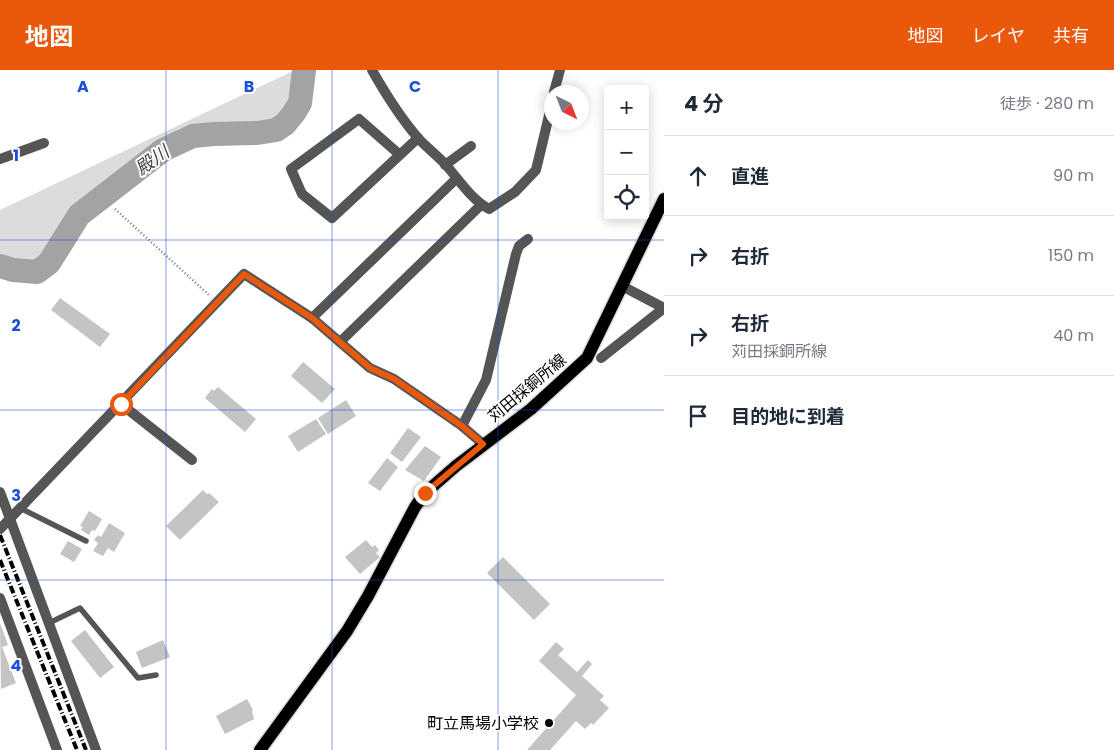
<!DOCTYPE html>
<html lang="ja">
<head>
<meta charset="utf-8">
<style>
	body { margin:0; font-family:Poppins,"Noto Sans JP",sans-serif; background:#f6f6f7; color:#1f2937 }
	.controls { position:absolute; right:15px; top:15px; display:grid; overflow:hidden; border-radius:5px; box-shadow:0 2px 12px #0003 }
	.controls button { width:45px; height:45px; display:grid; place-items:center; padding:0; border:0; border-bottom:1px solid #e0e1e3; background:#fff; color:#1f2937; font:25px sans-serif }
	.compass { position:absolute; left:544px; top:15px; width:45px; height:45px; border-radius:50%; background:#fff; box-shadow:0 2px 12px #0003; rotate:138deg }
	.stop { position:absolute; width:15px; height:15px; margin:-11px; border:4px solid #ea580c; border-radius:50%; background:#fff }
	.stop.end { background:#ea580c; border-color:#fff; box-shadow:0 1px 5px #0008 }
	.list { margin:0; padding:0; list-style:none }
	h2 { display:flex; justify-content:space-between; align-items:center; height:65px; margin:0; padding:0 20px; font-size:21px }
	h2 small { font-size:16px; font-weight:400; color:#747a83 }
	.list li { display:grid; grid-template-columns:32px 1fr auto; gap:15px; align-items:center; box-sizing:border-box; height:80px; padding:0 20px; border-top:1px solid #e0e1e3 }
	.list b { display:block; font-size:19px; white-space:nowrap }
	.list p { margin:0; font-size:16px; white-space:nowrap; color:#747a83 }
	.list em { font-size:16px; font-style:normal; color:#747a83 }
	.icon { flex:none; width:28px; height:28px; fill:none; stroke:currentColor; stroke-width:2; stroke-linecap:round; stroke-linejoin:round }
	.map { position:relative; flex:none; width:664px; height:680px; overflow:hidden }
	header { display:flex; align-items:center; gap:30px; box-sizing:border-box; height:70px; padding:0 25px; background:#ea580c; color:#fff }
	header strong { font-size:24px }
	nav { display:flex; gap:28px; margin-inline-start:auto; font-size:18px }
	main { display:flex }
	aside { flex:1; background:#fff }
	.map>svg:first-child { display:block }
	.green { fill:#dcdcdc }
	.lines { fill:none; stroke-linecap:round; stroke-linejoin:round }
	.river { stroke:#a3a3a3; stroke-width:24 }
	.building { fill:#c4c4c4 }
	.primary-casing { stroke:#dbdbdb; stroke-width:15 }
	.path { stroke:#777; stroke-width:2.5; stroke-dasharray:1 2.5; stroke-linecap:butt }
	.lane { stroke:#555; stroke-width:5.5 }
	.street { stroke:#555; stroke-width:10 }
	.primary { stroke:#000; stroke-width:12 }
	.rail { stroke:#000; stroke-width:4; stroke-dasharray:8 2.5 1 2.5; stroke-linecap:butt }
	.route { stroke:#ea580c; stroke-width:6 }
	.grid { fill:none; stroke:#1d4ed8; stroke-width:1; stroke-opacity:0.55 }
	.poi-dot { fill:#000; stroke:#fff; stroke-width:2 }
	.labels { text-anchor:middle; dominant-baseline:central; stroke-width:4; stroke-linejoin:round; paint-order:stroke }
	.street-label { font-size:16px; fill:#000; stroke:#fff }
	.poi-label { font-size:16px; fill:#000; stroke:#fff; text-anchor:end }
	.water-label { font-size:18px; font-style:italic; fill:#444; stroke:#fff }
	.grid-label { font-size:16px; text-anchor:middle; font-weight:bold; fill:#1d4ed8; stroke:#fff; stroke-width:4; stroke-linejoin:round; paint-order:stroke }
</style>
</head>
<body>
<header>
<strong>地図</strong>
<nav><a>地図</a><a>レイヤ</a><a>共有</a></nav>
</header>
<main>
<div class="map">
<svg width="664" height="680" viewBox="0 0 664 680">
	<rect width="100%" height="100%" fill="#fff"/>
	<path class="green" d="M295 0H300C297 15 294 44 280 52 264 62 234 55 215 57 203 59 190 62 178 65 160 69 145 86 131 98 109 115 85 130 68 152 57 167 51 183 37 196H27L0 189V140Z"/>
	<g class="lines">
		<polyline class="river" points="0,196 13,200 37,202 49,193 79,145 163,80 193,66 214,64 257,63 276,60 285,54 294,43 300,33 304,0"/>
	</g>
	<g class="building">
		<polygon points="60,228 110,264 100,277 51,240"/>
		<polygon points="303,292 335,319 322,333 291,306"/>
		<polygon points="218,317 256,349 245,362 205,328 212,319 214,321"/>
		<polygon points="346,330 356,346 328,364 318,348"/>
		<polygon points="316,349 326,364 298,382 288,366"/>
		<polygon points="408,358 421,367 402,392 390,383"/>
		<polygon points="425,376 441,387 424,411 405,400"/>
		<polygon points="387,388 398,397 380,421 368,413"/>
		<polygon points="203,420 207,424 209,423 219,432 180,470 166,456"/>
		<polygon points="89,441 102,449 95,461 92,460 89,465 81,460 83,457 80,456"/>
		<polygon points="109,453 125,463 114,482 108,478 103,486 93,481 98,473 94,470 98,465 101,467"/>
		<polygon points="366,470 372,477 375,475 379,480 376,483 380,487 360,504 345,487"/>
		<polygon points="68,471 82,479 74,492 60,484"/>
		<polygon points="503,487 550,534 534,550 487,503"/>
		<polygon points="0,553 8,575 2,577 16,613 1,619"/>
		<polygon points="85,560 114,597 100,608 71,571"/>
		<polygon points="163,570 170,587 142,598 136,582"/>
		<polygon points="556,572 564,579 558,585 577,602 588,590 592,594 582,606 604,626 600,630 609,638 593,655 591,653 585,659 576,651 550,680 527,680 576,625 539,591"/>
		<polygon points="247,629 253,640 252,641 254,649 225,664 216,646"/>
	</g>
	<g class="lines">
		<g class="primary-casing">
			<polyline id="primary" points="260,680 347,561 368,526 415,437 425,423 456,396 531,339 587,288 664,129"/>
		</g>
		<polyline class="path" points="115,139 210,226"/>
		<g class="lane">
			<polyline points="20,438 86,471"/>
			<polyline points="49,553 80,538 138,608 156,605"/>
		</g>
		<g class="street">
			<path d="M372 0C385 23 400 47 418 68 426 77 437 85 446 95 459 110 471 129 489 139L515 122 536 100 552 33"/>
			<polyline points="554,22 560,0"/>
			<polyline points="400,85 359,49 291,99 302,124 332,148 418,68"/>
			<polyline points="0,89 44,73"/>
			<polyline points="445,95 471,76"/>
			<polyline points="622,216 664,238"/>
			<polyline points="312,248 456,109"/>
			<polyline points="340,272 481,135"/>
			<polyline points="601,288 664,238"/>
			<polyline points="121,334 192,390"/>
			<polyline points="462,356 486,310 516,184 519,176 528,169"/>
			<polyline points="0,422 96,680"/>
			<polyline points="0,459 244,204 312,248 370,298 394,309 462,356 483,374"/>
			<polyline points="0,528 57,680"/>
		</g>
		<use href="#primary" class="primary"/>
		<g class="rail">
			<polyline points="0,465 86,680"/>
			<polyline points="0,490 77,680"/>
		</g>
	</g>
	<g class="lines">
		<polyline class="route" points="121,334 244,204 312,248 370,298 394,309 462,356 483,374 425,423"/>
	</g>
	<path class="grid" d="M166 0V680M332 0V680M498 0V680M0 170H664M0 340H664M0 510H664"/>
	<circle class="poi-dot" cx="549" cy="653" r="5"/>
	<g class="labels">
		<g class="street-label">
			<text transform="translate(527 318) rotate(-40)">苅田採銅所線</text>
		</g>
		<g class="poi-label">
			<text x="539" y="653">町立馬場小学校</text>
		</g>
		<g class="water-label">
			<text transform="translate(152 90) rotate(-35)">殿川</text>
		</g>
	</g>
	<g class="grid-label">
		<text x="83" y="22">A</text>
		<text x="249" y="22">B</text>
		<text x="415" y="22">C</text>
		<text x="16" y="91">1</text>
		<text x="16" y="261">2</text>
		<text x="16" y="431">3</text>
		<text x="16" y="601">4</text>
	</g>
</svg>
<div class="controls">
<button>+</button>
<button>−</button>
<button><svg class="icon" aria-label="locate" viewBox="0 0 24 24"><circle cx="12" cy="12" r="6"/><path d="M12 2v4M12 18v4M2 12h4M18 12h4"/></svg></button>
</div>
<svg class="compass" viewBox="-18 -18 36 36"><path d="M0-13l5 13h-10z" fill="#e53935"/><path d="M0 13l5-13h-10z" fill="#747a83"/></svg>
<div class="stop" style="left:121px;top:334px"></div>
<div class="stop end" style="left:425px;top:423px"></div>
</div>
<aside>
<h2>4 分<small>徒歩 · 280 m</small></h2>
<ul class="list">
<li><svg class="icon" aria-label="ahead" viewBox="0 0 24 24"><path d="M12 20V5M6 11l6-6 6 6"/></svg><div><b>直進</b></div><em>90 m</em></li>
<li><svg class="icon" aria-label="right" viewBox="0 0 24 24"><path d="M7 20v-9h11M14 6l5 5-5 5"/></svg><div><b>右折</b></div><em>150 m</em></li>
<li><svg class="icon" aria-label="right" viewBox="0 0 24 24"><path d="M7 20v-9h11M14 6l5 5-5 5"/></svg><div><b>右折</b><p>苅田採銅所線</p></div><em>40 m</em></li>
<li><svg class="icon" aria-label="arrive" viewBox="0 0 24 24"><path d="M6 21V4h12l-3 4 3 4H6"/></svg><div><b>目的地に到着</b></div></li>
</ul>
</aside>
</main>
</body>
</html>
